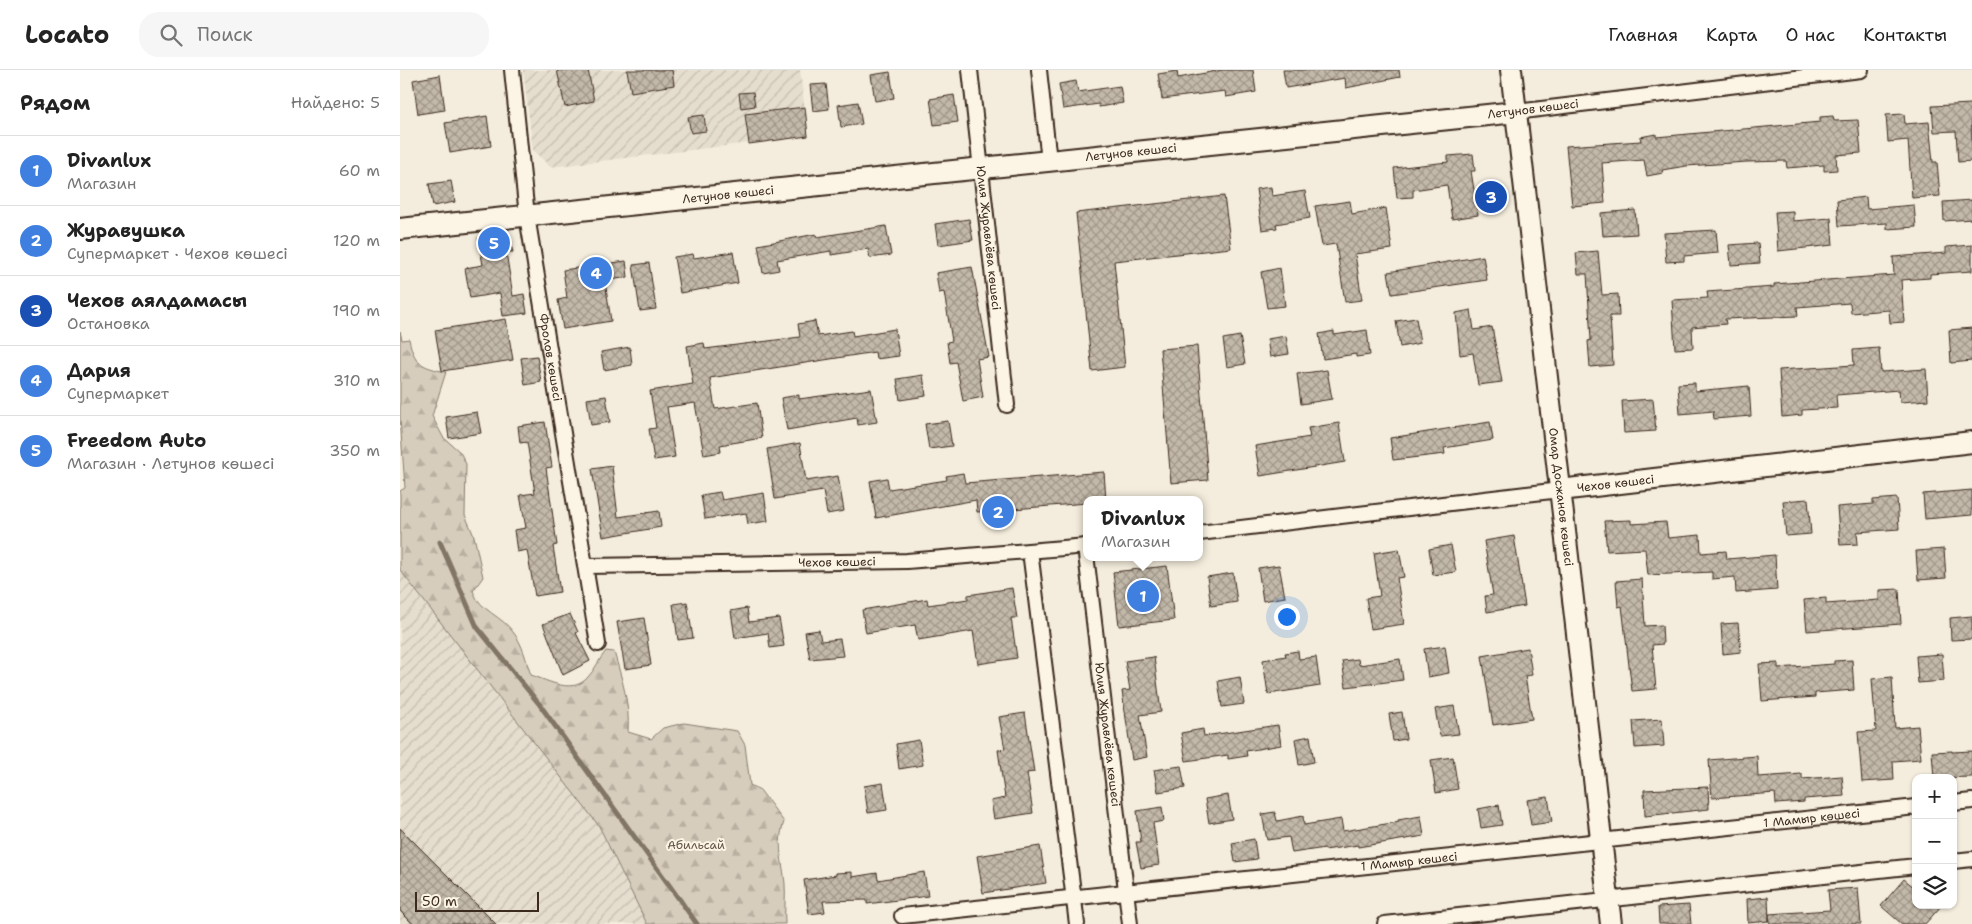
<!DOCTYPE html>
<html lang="ru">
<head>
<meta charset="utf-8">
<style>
	body { margin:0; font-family:"Shantell Sans",sans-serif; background:#f6f6f6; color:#222 }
	.controls { position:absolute; right:15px; bottom:15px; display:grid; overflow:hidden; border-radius:10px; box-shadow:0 1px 4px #0004 }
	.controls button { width:45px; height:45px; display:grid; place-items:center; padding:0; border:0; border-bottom:1px solid #e0e0e0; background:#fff; color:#222; font:25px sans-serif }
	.scale { position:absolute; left:15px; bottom:12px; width:124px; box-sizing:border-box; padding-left:5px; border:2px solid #3b2a1e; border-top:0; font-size:14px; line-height:18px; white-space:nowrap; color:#3b2a1e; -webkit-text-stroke:4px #fcf5e5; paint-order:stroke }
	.you { position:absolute; left:886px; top:546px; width:18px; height:18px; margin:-12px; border:4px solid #fff; border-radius:50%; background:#1a73e8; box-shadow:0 0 0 8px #1a73e833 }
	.badge { display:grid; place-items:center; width:32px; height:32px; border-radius:50%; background:#1a73e8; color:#fff; font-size:16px; font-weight:700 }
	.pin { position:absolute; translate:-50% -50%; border:2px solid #fff; box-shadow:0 1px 5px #0006 }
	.popup { position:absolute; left:683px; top:426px; width:120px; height:65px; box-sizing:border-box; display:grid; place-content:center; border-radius:10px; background:#fff; filter:drop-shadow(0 1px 4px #0005); font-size:16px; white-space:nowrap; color:#767676 }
	.popup b { font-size:19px; color:#222 }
	.popup::after { content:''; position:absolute; left:50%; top:100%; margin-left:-10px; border:10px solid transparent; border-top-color:#fff }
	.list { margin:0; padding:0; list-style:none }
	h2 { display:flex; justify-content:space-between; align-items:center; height:65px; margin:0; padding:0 20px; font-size:21px }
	h2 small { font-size:16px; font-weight:400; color:#767676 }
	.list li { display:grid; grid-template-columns:32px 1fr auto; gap:15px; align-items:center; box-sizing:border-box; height:70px; padding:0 20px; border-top:1px solid #e0e0e0 }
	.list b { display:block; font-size:19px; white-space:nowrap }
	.list p { margin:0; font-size:16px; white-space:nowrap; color:#767676 }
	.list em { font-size:16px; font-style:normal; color:#767676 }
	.icon { flex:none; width:28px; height:28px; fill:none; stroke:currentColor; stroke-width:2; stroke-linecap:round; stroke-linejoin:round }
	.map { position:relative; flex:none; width:1572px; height:854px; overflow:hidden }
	header { display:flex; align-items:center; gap:30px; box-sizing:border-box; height:70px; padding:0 25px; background:#fff; border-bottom:1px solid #e0e0e0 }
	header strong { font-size:24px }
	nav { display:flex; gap:28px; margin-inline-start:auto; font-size:18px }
	.search { width:350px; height:45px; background:#f6f6f6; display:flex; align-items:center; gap:12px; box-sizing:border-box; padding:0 18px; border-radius:20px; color:#767676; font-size:19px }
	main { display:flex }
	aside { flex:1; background:#fff }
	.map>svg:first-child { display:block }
	.industrial { fill:url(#industrial-furrows) }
	.forest { fill:url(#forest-firs); stroke:#887c6e }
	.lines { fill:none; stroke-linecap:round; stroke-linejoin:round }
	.stream { stroke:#817466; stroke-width:5 }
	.building { fill:url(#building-cross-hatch); stroke:#3b2a1e }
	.street-casing { stroke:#3b2a1e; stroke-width:18 }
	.secondary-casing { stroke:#3b2a1e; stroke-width:24 }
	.street { stroke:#fcf5e5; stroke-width:14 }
	.secondary { stroke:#fcf5e5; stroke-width:20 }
	.labels { text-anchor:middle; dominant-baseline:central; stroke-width:4; stroke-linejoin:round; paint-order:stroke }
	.street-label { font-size:12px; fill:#3b2a1e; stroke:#fcf5e5 }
	.park-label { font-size:12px; fill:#625346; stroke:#fcf5e5 }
</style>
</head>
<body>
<header>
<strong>Locato</strong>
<div class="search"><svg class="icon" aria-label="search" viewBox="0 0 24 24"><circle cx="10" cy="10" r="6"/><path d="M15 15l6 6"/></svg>Поиск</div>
<nav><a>Главная</a><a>Карта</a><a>О нас</a><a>Контакты</a></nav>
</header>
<main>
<aside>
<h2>Рядом<small>Найдено: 5</small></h2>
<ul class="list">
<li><span class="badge" style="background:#3f7fe0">1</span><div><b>Divanlux</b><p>Магазин</p></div><em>60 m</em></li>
<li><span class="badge" style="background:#3f7fe0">2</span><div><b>Журавушка</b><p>Супермаркет · Чехов көшесі</p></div><em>120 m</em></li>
<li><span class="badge" style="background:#1a4fb4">3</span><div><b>Чехов аялдамасы</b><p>Остановка</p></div><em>190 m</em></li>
<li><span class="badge" style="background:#3f7fe0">4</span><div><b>Дария</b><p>Супермаркет</p></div><em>310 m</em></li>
<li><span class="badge" style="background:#3f7fe0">5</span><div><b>Freedom Auto</b><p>Магазин · Летунов көшесі</p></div><em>350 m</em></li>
</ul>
</aside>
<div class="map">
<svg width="1572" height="854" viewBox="0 0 1572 854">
	<defs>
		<pattern id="industrial-furrows" width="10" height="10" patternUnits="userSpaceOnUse" patternTransform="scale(1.25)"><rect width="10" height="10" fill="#e5ddce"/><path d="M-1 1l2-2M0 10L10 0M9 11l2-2" fill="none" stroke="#c5beb0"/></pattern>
		<pattern id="forest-firs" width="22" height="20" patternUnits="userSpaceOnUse" patternTransform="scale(1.25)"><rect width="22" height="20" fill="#d6cdbd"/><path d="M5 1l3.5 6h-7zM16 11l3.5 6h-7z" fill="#b9b0a2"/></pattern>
		<pattern id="building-cross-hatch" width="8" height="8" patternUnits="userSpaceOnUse" patternTransform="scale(1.25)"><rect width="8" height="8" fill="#c3b9aa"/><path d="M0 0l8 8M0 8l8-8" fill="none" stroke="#a0978a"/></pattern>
	</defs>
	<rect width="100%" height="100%" fill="#f4eddd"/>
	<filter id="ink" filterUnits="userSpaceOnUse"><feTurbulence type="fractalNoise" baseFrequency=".02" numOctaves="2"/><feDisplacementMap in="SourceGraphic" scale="10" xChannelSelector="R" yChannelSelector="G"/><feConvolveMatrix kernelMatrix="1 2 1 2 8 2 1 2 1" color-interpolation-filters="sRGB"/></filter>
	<g filter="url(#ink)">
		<g class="industrial">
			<polygon points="123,0 400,0 408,66 150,97 133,80"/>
			<polygon points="0,500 199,756 247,854 0,854"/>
		</g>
		<path class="forest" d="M0 261 2 270 9 269C14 294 22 297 46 302L32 346 43 367 60 382 66 394 65 445 74 466 83 507 73 521C80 541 102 546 113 562 123 574 126 591 131 605 149 611 173 625 188 607 195 600 199 589 206 581L214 582C222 610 230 633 228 662L251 669 263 658 284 653 337 661 345 675 350 715 360 720 384 752C376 774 383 792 385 814 386 827 384 841 385 854H247L199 756 0 500V421L5 418 0 348Z"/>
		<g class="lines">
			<polyline class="stream" points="40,472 77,557 140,635 297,854"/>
		</g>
		<g class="building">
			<polygon points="157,0 188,0 194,31 165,37"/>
			<polygon points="227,0 272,0 274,15 231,22"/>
			<polygon points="822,0 853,0 856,22 826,27 825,21 762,29 758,4 777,1 778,8"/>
			<polygon points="883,0 999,0 1000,7 946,18 945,8 886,18"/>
			<polygon points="490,2 494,28 475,31 471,5"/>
			<polygon points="40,5 45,40 18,44 13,10"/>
			<polygon points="676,11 678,22 720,16 723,33 699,37 699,34 663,39 659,14"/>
			<polygon points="426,14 429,39 413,41 410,15"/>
			<polygon points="353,22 355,36 341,38 339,23"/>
			<polygon points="554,25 558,52 534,55 530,29"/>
			<polygon points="458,32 462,54 441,57 438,35"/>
			<polygon points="1571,34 1572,91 1558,92 1556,61 1534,62 1532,36"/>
			<polygon points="405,37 408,66 349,74 345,44"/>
			<polygon points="1504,44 1505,54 1529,52 1533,92 1537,92 1540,126 1512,128 1508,70 1488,72 1486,45"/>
			<polygon points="304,45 306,61 291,63 288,47"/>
			<polygon points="87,46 91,76 50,83 45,53"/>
			<polygon points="1433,46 1434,51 1458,50 1461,83 1436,85 1437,100 1424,101 1424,95 1387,98 1386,91 1347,92 1286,96 1262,100 1263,103 1247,106 1244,90 1202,93 1205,133 1172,136 1166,76 1241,71 1240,67 1256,64 1256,67 1420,52 1420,47"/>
			<polygon points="1073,84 1075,101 1071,101 1078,145 1052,149 1047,115 1013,120 1013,127 997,128 994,98 1048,92 1048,86"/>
			<polygon points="51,111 55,132 33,136 29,114"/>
			<polygon points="871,117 872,126 905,121 910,148 876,154 877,158 862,160 856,119"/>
			<polygon points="824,126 831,178 714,191 725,297 692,301 676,143"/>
			<polygon points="1466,127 1467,139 1514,135 1516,157 1487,159 1487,153 1439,156 1437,130"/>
			<polygon points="1572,130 1572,149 1544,151 1543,132"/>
			<polygon points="950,131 952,144 986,138 992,179 955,184 962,230 945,232 936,174 922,176 915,136"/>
			<polygon points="1235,140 1237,164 1203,166 1201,143"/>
			<polygon points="1393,141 1393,151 1431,148 1433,175 1378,181 1375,142"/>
			<polygon points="569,149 573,170 538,175 535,154"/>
			<polygon points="486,156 491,185 470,188 468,179 431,185 431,181 377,190 379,200 363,203 358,175 416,164 417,167"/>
			<polygon points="1316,160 1318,183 1284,186 1284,191 1266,192 1264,163"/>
			<polygon points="108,165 113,182 106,182 113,226 124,224 127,243 103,246 100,223 70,228 65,198 83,195 78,168"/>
			<polygon points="1358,173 1360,193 1331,195 1329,175"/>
			<polygon points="1572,175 1572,201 1530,204 1530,208 1501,210 1504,252 1490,253 1489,240 1451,243 1450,233 1397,237 1398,246 1325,249 1326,254 1292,257 1293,278 1275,279 1272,230 1308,228 1307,222 1374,217 1374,214 1494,205 1493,187 1546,183 1546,177"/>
			<polygon points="1198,181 1202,225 1218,224 1219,246 1210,246 1213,295 1190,297 1188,271 1191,270 1187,204 1178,204 1176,183"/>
			<polygon points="333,182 338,213 280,223 274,187 293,184 294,188"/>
			<polygon points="1083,186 1087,210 992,224 988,202"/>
			<polygon points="226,191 228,207 205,211 211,251 163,259 158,230 167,228 163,200"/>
			<polygon points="249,193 256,239 240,241 233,195"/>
			<polygon points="572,197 589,287 577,289 583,327 563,331 556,292 550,293 547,272 552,271 544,222 539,223 536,203"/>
			<polygon points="880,198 885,236 867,238 861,202"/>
			<polygon points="1071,240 1074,260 1092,257 1102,312 1078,315 1073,283 1060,285 1056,243"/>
			<polygon points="1016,248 1020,273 1000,277 996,251"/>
			<polygon points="106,249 113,290 42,301 35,260"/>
			<polygon points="415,251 418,266 452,261 453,266 495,259 499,286 476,289 475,282 310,308 315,339 357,333 362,368 320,375 321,382 304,385 295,333 267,337 275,387 254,390 249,359 256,358 250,321 293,314 287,276 304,273 305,279 400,267 398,254"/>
			<polygon points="1572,258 1572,291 1551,293 1549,260"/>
			<polygon points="967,260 970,285 956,287 956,284 923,289 919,264 934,261 934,265"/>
			<polygon points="840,266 845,294 827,297 823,269"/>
			<polygon points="886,266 889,284 870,287 867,269"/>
			<polygon points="797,276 808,410 771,413 760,279"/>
			<polygon points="230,277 232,295 204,300 201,282"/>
			<polygon points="1479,278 1481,302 1526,299 1528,330 1500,332 1499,320 1436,325 1437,338 1402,340 1402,345 1382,347 1379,300 1454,295 1453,280"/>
			<polygon points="137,286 141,312 125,315 121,288"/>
			<polygon points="927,300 932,329 901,334 897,304"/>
			<polygon points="523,305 526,326 500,330 497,309"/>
			<polygon points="1295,313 1295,321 1349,316 1351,346 1314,349 1313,341 1280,344 1278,314"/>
			<polygon points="471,319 477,352 458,355 457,348 387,360 381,328 399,325 399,329"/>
			<polygon points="206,326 210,352 191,355 187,329"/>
			<polygon points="1253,329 1256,361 1224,363 1222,331"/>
			<polygon points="77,342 81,363 49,368 46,347"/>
			<polygon points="548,351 552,376 529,379 525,354"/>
			<polygon points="145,352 152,397 146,398 157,475 153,476 160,522 135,526 127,480 117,482 114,460 126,458 120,425 135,423 127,372 120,373 118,356"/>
			<polygon points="1090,352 1093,370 1044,378 1045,384 993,390 990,368"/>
			<polygon points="939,353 945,392 860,406 855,376 910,367 908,358"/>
			<polygon points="400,373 406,411 438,406 444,441 427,444 423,421 375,429 367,379"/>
			<polygon points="212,396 218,447 259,441 261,457 203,467 192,399"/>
			<polygon points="704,402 706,430 687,430 687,433 577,442 576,430 476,448 470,411 487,408 489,419 547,410 546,406 563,403 565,413"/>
			<polygon points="1572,420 1572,445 1525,449 1523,424"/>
			<polygon points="320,422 322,430 364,423 368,451 348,454 346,443 305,449 301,425"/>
			<polygon points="1497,428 1499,459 1457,462 1458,474 1440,475 1437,437 1473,434 1473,430"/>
			<polygon points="1408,429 1411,464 1386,466 1383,431"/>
			<polygon points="1231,450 1231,454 1266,452 1268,468 1300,465 1301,483 1326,481 1327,489 1375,485 1377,520 1336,523 1335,507 1312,509 1312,502 1248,505 1245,479 1207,481 1204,451"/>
			<polygon points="1114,466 1125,536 1087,542 1085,526 1093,525 1084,471"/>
			<polygon points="1051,475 1056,502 1033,505 1029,479"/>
			<polygon points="999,479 1004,507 997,508 1004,554 971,559 966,528 980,526 974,483"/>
			<polygon points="1544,479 1546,508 1518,510 1516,481"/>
			<polygon points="879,495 885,527 863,531 858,498"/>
			<polygon points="767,496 774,550 719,556 713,502"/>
			<polygon points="833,503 837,532 811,536 807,507"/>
			<polygon points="1242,509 1245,556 1262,555 1263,574 1252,575 1256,619 1232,621 1222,536 1218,537 1216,511"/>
			<polygon points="612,518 617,548 611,548 617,588 578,594 573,561 518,570 515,555 466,563 462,540 527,529 528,535 568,529 568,525"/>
			<polygon points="1499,519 1501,554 1407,561 1404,530 1426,528 1426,534 1479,530 1479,520"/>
			<polygon points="287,532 293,568 278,570 273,534"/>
			<polygon points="347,538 349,552 379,548 384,576 370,578 368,563 335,568 331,541"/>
			<polygon points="170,544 178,562 176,563 190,591 163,605 143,554"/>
			<polygon points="1572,546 1572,569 1551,570 1550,548"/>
			<polygon points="244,548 251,595 225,599 217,552"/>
			<polygon points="1338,553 1341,582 1323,584 1321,554"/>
			<polygon points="419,560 421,571 440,569 443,586 410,589 405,562"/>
			<polygon points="1045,576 1049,603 1028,607 1024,579"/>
			<polygon points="1128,578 1132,605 1125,606 1132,649 1093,655 1082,586"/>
			<polygon points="898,581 899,589 916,587 920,616 868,624 863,590 886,586 885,583"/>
			<polygon points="1542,584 1544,611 1518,613 1516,586"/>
			<polygon points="754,587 761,642 740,645 747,687 732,690 722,621 730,620 725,591"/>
			<polygon points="958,589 959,595 1000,589 1003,610 946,617 942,591"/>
			<polygon points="1452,590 1454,620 1415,623 1415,627 1362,631 1359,594 1378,593 1378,598 1434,594 1434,591"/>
			<polygon points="840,607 844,634 822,637 818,611"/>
			<polygon points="1492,607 1495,658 1518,656 1521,689 1493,691 1494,710 1462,712 1458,662 1476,661 1472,609"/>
			<polygon points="1054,636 1059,664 1040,666 1035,639"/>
			<polygon points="1002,642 1006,669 993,671 989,644"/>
			<polygon points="625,643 634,702 627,703 633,743 594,749 591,731 605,728 598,680 605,679 599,647"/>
			<polygon points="1262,649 1264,676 1235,678 1233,651"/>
			<polygon points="878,655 881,675 846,681 847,686 828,689 828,685 786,691 781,663 803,659 804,666"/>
			<polygon points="910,666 914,692 899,695 895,669"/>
			<polygon points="519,670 523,695 499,699 496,674"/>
			<polygon points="1552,681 1552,682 1572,681 1572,707 1534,708 1532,682"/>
			<polygon points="1357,686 1358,707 1402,704 1402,709 1442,706 1444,726 1404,729 1404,732 1376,734 1375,723 1312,728 1309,690"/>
			<polygon points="1053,687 1058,719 1036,723 1031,690"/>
			<polygon points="781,696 785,718 758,722 754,700"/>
			<polygon points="483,713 487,740 468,743 464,716"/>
			<polygon points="1308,717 1309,739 1245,746 1244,720"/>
			<polygon points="828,725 832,749 809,753 805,729"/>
			<polygon points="1148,727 1152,752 1131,755 1127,730"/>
			<polygon points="1099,735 1102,755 1081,758 1078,739"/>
			<polygon points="762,737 764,751 753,753 759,795 741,798 736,772 741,772 737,741"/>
			<polygon points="875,742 877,751 903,746 904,755 941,749 943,761 998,752 998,750 1021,746 1024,766 958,777 958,775 925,780 925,778 892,783 889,767 867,770 862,744"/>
			<polygon points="0,758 96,854 13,854 0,841"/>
			<polygon points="854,769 857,789 835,792 832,773"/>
			<polygon points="640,776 646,813 583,823 577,786"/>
			<polygon points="452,802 452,807 477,803 478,810 524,802 528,826 467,834 467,830 423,831 425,842 409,844 404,810 436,805 436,803"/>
			<polygon points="1504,809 1516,819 1516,835 1542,835 1525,854 1502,854 1481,836"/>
			<polygon points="1458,818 1461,854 1370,854 1369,844 1430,840 1428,820"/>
			<polygon points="1368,827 1369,851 1348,853 1347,829"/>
			<polygon points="1289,835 1291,854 1259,854 1258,837"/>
		</g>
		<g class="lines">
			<g class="street-casing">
				<g id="street">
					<path id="s1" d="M112 0 127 146 198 574"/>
					<path id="s2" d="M570 0 607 335"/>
					<polyline points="639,0 649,91"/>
					<polyline points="1116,42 1461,0"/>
					<polyline points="799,463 1160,420"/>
					<path id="s3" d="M685 476 730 854"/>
					<polyline points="630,481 677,854"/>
					<path id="s4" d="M187 496 507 491 687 476"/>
					<polyline points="1553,733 1572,731"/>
					<polyline points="1553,791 1572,789"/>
					<path id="s5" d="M502 846 1516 737"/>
					<polyline points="985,854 1516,796"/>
				</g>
			</g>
			<g class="secondary-casing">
				<g id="secondary">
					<path id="s6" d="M1111 0 1211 854"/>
					<path id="s7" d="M0 159 1116 42"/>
					<path id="s8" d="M1160 420 1572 372"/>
				</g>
			</g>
			<use href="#street" class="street"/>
			<use href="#secondary" class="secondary"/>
		</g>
	</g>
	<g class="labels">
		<g class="street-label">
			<text transform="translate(1133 39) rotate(-7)">Летунов көшесі</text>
			<text stroke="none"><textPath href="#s7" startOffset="735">Летунов көшесі</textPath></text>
			<text stroke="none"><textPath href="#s7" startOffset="330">Летунов көшесі</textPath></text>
			<text stroke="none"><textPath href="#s2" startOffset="169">Юлия Журавлёва көшесі</textPath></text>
			<text stroke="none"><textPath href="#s1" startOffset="290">Фролов көшесі</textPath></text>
			<text stroke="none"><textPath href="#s8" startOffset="56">Чехов көшесі</textPath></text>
			<text stroke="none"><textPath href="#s6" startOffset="430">Омар Досжанов көшесі</textPath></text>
			<text stroke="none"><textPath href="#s4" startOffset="250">Чехов көшесі</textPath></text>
			<text stroke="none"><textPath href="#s3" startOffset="190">Юлия Журавлёва көшесі</textPath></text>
			<text stroke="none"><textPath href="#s5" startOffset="915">1 Мамыр көшесі</textPath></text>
			<text stroke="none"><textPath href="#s5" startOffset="510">1 Мамыр көшесі</textPath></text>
		</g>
		<g class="park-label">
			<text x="296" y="775">Абильсай</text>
		</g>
	</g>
</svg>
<div class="controls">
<button>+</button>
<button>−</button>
<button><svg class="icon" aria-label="layers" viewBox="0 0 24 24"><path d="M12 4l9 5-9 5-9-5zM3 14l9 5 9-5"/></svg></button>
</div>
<div class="scale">50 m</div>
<div class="you"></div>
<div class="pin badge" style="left:743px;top:526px;background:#3f7fe0">1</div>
<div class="popup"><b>Divanlux</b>Магазин</div>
<div class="pin badge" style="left:598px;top:442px;background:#3f7fe0">2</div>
<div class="pin badge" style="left:1091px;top:127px;background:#1a4fb4">3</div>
<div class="pin badge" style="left:196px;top:203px;background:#3f7fe0">4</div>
<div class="pin badge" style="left:94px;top:173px;background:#3f7fe0">5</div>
</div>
</main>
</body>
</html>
